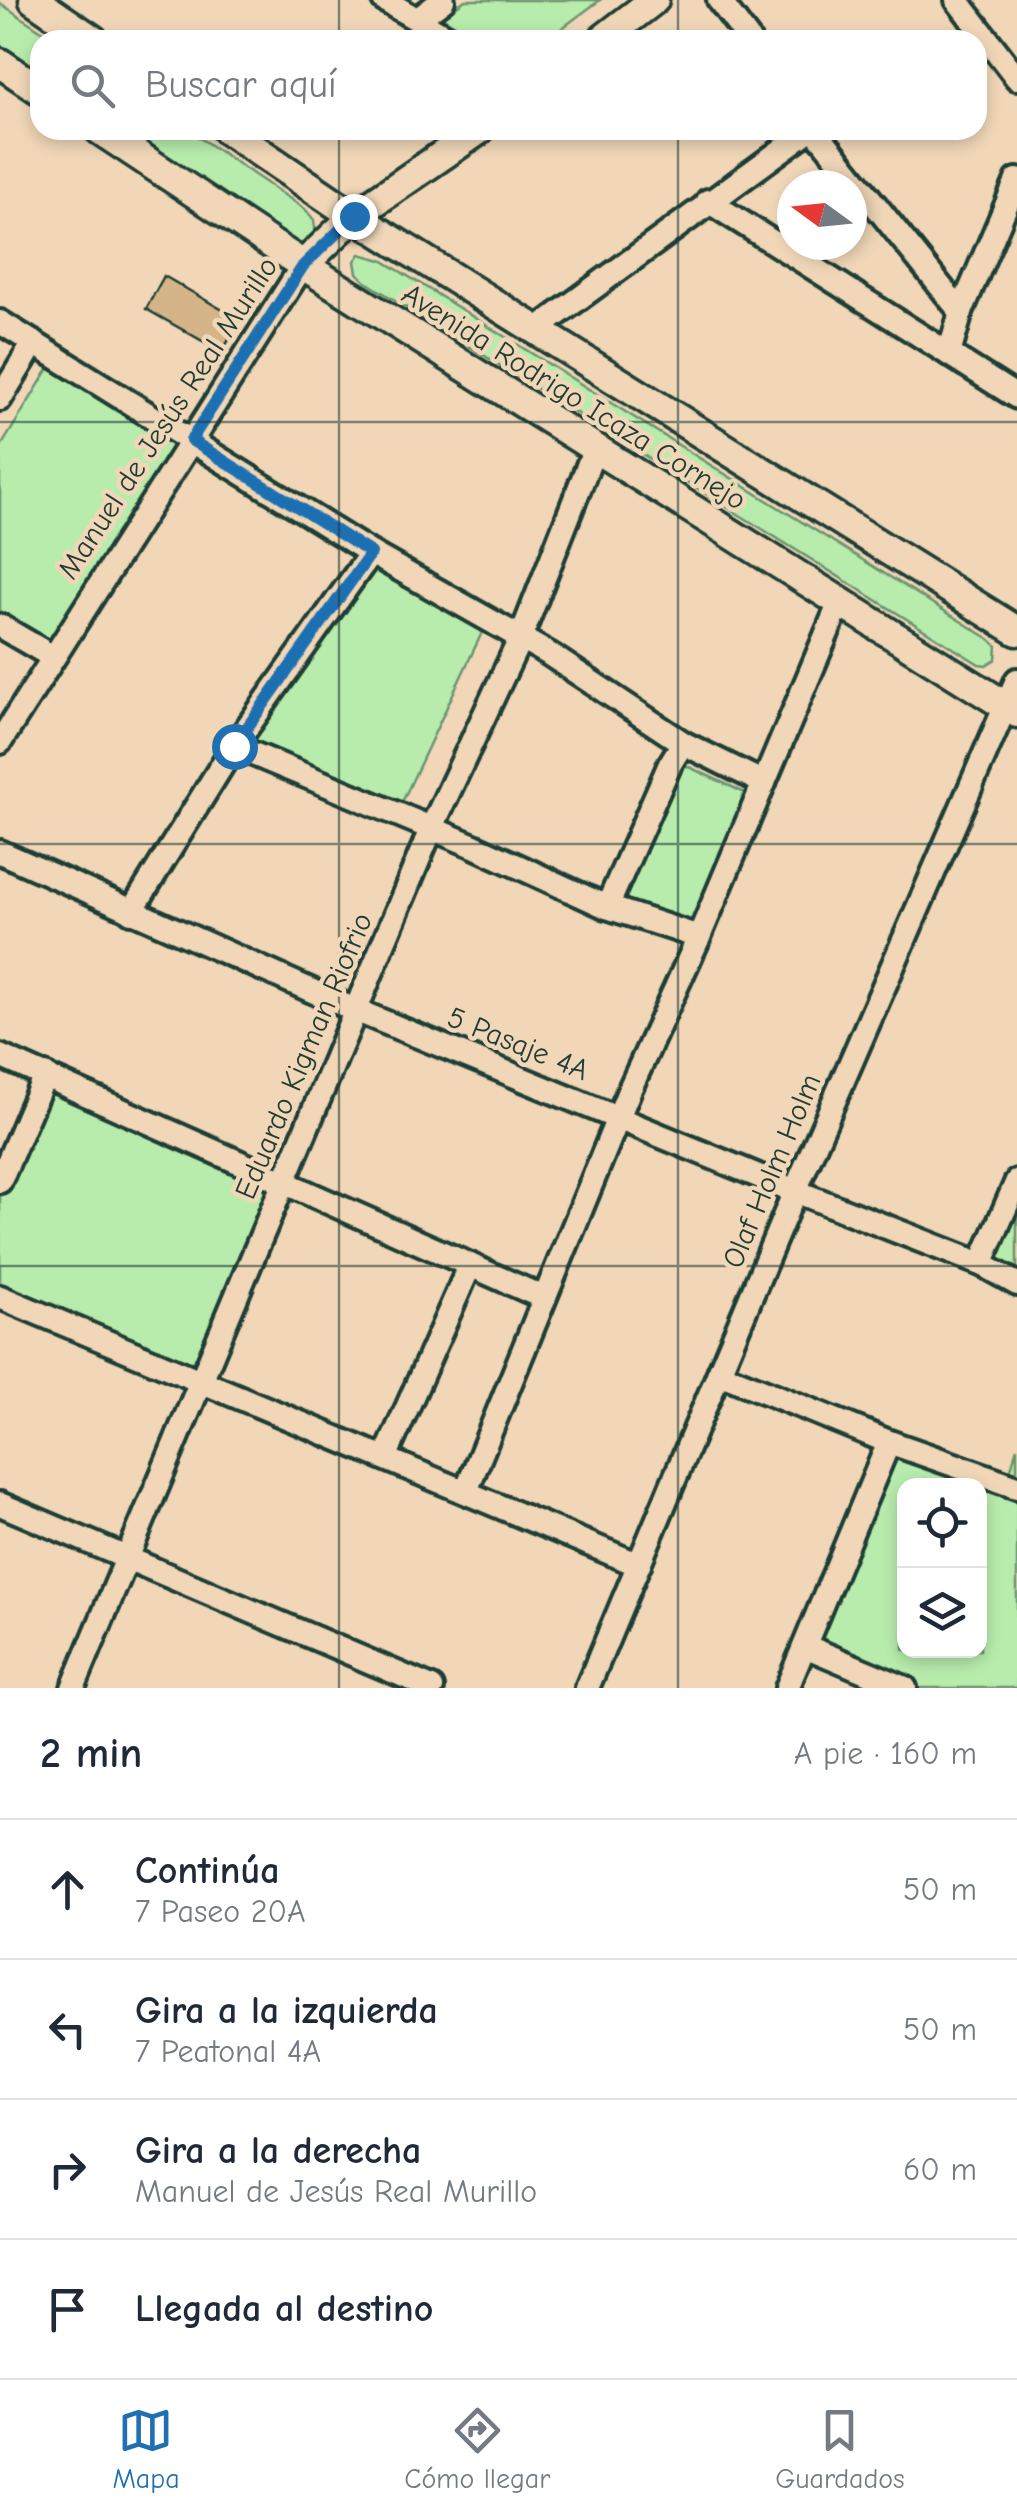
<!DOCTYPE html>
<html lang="es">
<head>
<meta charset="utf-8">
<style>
	body { margin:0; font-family:"Comic Neue",sans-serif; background:#f2f2f3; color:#1f2937 }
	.controls { position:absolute; right:30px; bottom:30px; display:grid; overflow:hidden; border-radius:20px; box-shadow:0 5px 15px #0003 }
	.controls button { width:90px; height:90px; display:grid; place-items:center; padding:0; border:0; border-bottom:2px solid #e0e1e3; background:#fff; color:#1f2937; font:50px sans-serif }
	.compass { position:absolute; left:777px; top:170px; width:90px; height:90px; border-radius:50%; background:#fff; box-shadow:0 5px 15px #0003; rotate:285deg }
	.stop { position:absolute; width:30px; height:30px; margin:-22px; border:8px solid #1f6fb2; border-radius:50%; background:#fff }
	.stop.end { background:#1f6fb2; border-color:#fff; box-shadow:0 2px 10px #0008 }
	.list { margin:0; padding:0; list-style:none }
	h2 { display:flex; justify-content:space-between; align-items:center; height:130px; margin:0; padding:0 40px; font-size:42px }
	h2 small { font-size:32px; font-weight:400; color:#747a83 }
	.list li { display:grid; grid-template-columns:65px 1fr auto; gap:30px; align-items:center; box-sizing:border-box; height:140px; padding:0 40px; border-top:2px solid #e0e1e3 }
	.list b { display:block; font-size:38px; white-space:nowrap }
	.list p { margin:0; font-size:32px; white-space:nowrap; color:#747a83 }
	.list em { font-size:32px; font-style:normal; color:#747a83 }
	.icon { flex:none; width:55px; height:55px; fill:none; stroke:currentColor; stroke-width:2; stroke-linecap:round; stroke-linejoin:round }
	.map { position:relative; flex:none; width:1017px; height:1688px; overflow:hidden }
	.search { position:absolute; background:#fff; box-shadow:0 5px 15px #0003; left:30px; right:30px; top:30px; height:110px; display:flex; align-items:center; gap:25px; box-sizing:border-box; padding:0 35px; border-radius:30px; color:#747a83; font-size:38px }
	.sheet { height:690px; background:#fff }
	nav { display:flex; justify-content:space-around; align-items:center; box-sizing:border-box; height:140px; border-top:2px solid #e0e1e3; background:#fff; font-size:28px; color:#747a83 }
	nav a { display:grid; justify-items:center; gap:5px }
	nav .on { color:#1f6fb2 }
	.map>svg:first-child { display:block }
	.green { fill:#b8ecad; stroke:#6c9470; stroke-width:2.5; fill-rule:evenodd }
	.building { fill:#d5b588; stroke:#1f3d34; stroke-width:2.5 }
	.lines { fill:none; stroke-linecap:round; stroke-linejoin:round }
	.minor-casing { stroke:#1f3d34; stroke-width:30 }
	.tertiary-casing { stroke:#1f3d34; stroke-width:35 }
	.minor { stroke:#f1d7b8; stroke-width:22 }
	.tertiary { stroke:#f1d7b8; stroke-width:28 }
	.route { stroke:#1f6fb2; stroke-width:12 }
	.grid { fill:none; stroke:#1f3d34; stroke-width:2.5; stroke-opacity:0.55 }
	.labels { text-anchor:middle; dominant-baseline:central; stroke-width:9; stroke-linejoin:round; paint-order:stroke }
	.street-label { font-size:30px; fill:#1f3d34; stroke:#f1d7b8 }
</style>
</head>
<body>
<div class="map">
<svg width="1017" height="1688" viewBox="0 0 1017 1688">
	<rect width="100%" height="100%" fill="#f1d7b8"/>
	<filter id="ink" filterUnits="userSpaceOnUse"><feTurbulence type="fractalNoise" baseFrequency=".01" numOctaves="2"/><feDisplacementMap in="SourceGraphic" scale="20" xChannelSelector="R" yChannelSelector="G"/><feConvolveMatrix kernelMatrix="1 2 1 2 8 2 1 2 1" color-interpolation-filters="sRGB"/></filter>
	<g filter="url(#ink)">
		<g class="green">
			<polygon points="465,0 600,0 546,40 479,40 442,17"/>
			<polygon points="0,3 55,40 40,40 40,72 0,45"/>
			<polygon points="127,130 188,130 305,209 314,220 316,236 304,244 292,241"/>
			<polygon points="360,254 382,260 991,640 997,646 996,659 986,665 979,664 366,282 357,273 355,261"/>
			<polygon points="49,368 174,445 47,644 0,616 0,448"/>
			<polygon points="372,558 485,626 397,813 236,745"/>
			<polygon points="674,760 745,793 699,937 611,903"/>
			<polygon points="45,1075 284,1181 200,1383 0,1297 0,1181"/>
			<polygon points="1017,1187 1017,1284 981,1264"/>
			<path d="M889 1442 1007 1483 1017 1447V1688H903L805 1646ZM904 1486H980V1650H904Z"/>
		</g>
		<polygon class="building" points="164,276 240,320 222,352 146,309"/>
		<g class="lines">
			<g class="minor-casing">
				<g id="minor">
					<polyline points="384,0 452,40"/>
					<polyline points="719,0 749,40"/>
					<polyline points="957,0 1017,78"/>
					<polyline points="418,19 443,0"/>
					<polyline points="815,130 961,312"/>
					<polyline points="708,201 1017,397"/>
					<polyline points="0,322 371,553 549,654 683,743 764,783"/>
					<polyline points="536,330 809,130"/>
					<polyline points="949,354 961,312 1017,180"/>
					<polyline points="0,399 34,343"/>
					<polyline points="0,626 53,657"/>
					<polyline points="0,742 303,265"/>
					<polyline points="234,746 474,846 607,907 699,937"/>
					<polyline points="0,852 355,1010 795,1191 981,1264 1017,1284"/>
					<polyline points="607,907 670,764 683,743"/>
					<polyline points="131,912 234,746 371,553"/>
					<polyline points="0,1056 544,1298"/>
					<polyline points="0,1181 45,1075"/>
					<polyline points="981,1264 1017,1181"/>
					<polyline points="0,1297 639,1565"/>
					<polyline points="719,1373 889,1442 1017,1487"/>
					<polyline points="385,1458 470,1265"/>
					<polyline points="466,1491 629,1091 699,937 840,602"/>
					<polyline points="0,1504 432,1688"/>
					<polyline points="805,1646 905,1688"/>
					<polyline points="73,1688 432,827 521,637 595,448"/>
					<polyline points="587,1688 795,1191 1017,680"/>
					<polyline points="787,1688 889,1442"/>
				</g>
			</g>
			<g class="tertiary-casing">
				<g id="tertiary">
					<polyline points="34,0 93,40"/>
					<polyline points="602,40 654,0"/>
					<polyline points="0,63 40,90"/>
					<polyline points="100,130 303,265 1017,713"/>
					<polyline points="227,130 354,216 1017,631"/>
					<polyline points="303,265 354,216 479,130"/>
				</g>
			</g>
			<use href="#minor" class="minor"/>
			<use href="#tertiary" class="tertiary"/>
		</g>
	</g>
	<g class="lines" filter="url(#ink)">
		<polyline class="route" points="234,746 371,553 191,440 303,266 354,216"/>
	</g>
	<path class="grid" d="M339 0V40M678 0V40M339 130V1688M678 130V1688M0 422H1017M0 844H1017M0 1266H1017"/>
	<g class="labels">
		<g class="street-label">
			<text transform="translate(574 397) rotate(32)">Avenida Rodrigo Icaza Cornejo</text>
			<text transform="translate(168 418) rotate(-57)">Manuel de Jesús Real Murillo</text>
			<text transform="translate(518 1044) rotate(22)">5 Pasaje 4A</text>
			<text transform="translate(304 1056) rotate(-67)">Eduardo Kigman Riofrio</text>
			<text transform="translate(772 1171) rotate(-67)">Olaf Holm Holm</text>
		</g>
	</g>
</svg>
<div class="controls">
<button><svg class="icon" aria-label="locate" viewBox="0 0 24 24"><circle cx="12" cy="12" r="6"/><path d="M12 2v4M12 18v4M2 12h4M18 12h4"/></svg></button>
<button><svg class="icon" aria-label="layers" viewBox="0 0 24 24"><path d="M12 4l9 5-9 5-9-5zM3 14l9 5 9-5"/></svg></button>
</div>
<svg class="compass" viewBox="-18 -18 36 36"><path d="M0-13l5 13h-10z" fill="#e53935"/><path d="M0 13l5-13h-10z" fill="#747a83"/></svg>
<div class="stop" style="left:234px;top:746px"></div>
<div class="stop end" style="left:354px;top:216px"></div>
<div class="search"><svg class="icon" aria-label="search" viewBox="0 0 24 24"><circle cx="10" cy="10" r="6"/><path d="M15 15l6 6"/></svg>Buscar aquí</div>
</div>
<section class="sheet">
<h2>2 min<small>A pie · 160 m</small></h2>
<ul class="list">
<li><svg class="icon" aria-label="ahead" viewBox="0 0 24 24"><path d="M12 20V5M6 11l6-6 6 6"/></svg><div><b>Continúa</b><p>7 Paseo 20A</p></div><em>50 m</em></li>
<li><svg class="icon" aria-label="left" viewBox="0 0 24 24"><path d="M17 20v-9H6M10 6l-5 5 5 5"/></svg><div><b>Gira a la izquierda</b><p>7 Peatonal 4A</p></div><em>50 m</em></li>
<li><svg class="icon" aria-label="right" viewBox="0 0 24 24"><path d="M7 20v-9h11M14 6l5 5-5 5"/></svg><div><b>Gira a la derecha</b><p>Manuel de Jesús Real Murillo</p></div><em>60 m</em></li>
<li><svg class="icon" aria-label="arrive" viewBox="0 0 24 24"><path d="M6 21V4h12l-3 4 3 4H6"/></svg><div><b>Llegada al destino</b></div></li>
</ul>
</section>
<nav>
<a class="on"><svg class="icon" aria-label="map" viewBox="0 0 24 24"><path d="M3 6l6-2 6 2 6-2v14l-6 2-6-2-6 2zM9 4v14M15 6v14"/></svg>Mapa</a>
<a><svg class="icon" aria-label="directions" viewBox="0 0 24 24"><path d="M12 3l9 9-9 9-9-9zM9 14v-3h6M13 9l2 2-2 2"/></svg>Cómo llegar</a>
<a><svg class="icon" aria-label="saved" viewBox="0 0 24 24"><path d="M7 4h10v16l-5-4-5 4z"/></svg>Guardados</a>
</nav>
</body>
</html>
